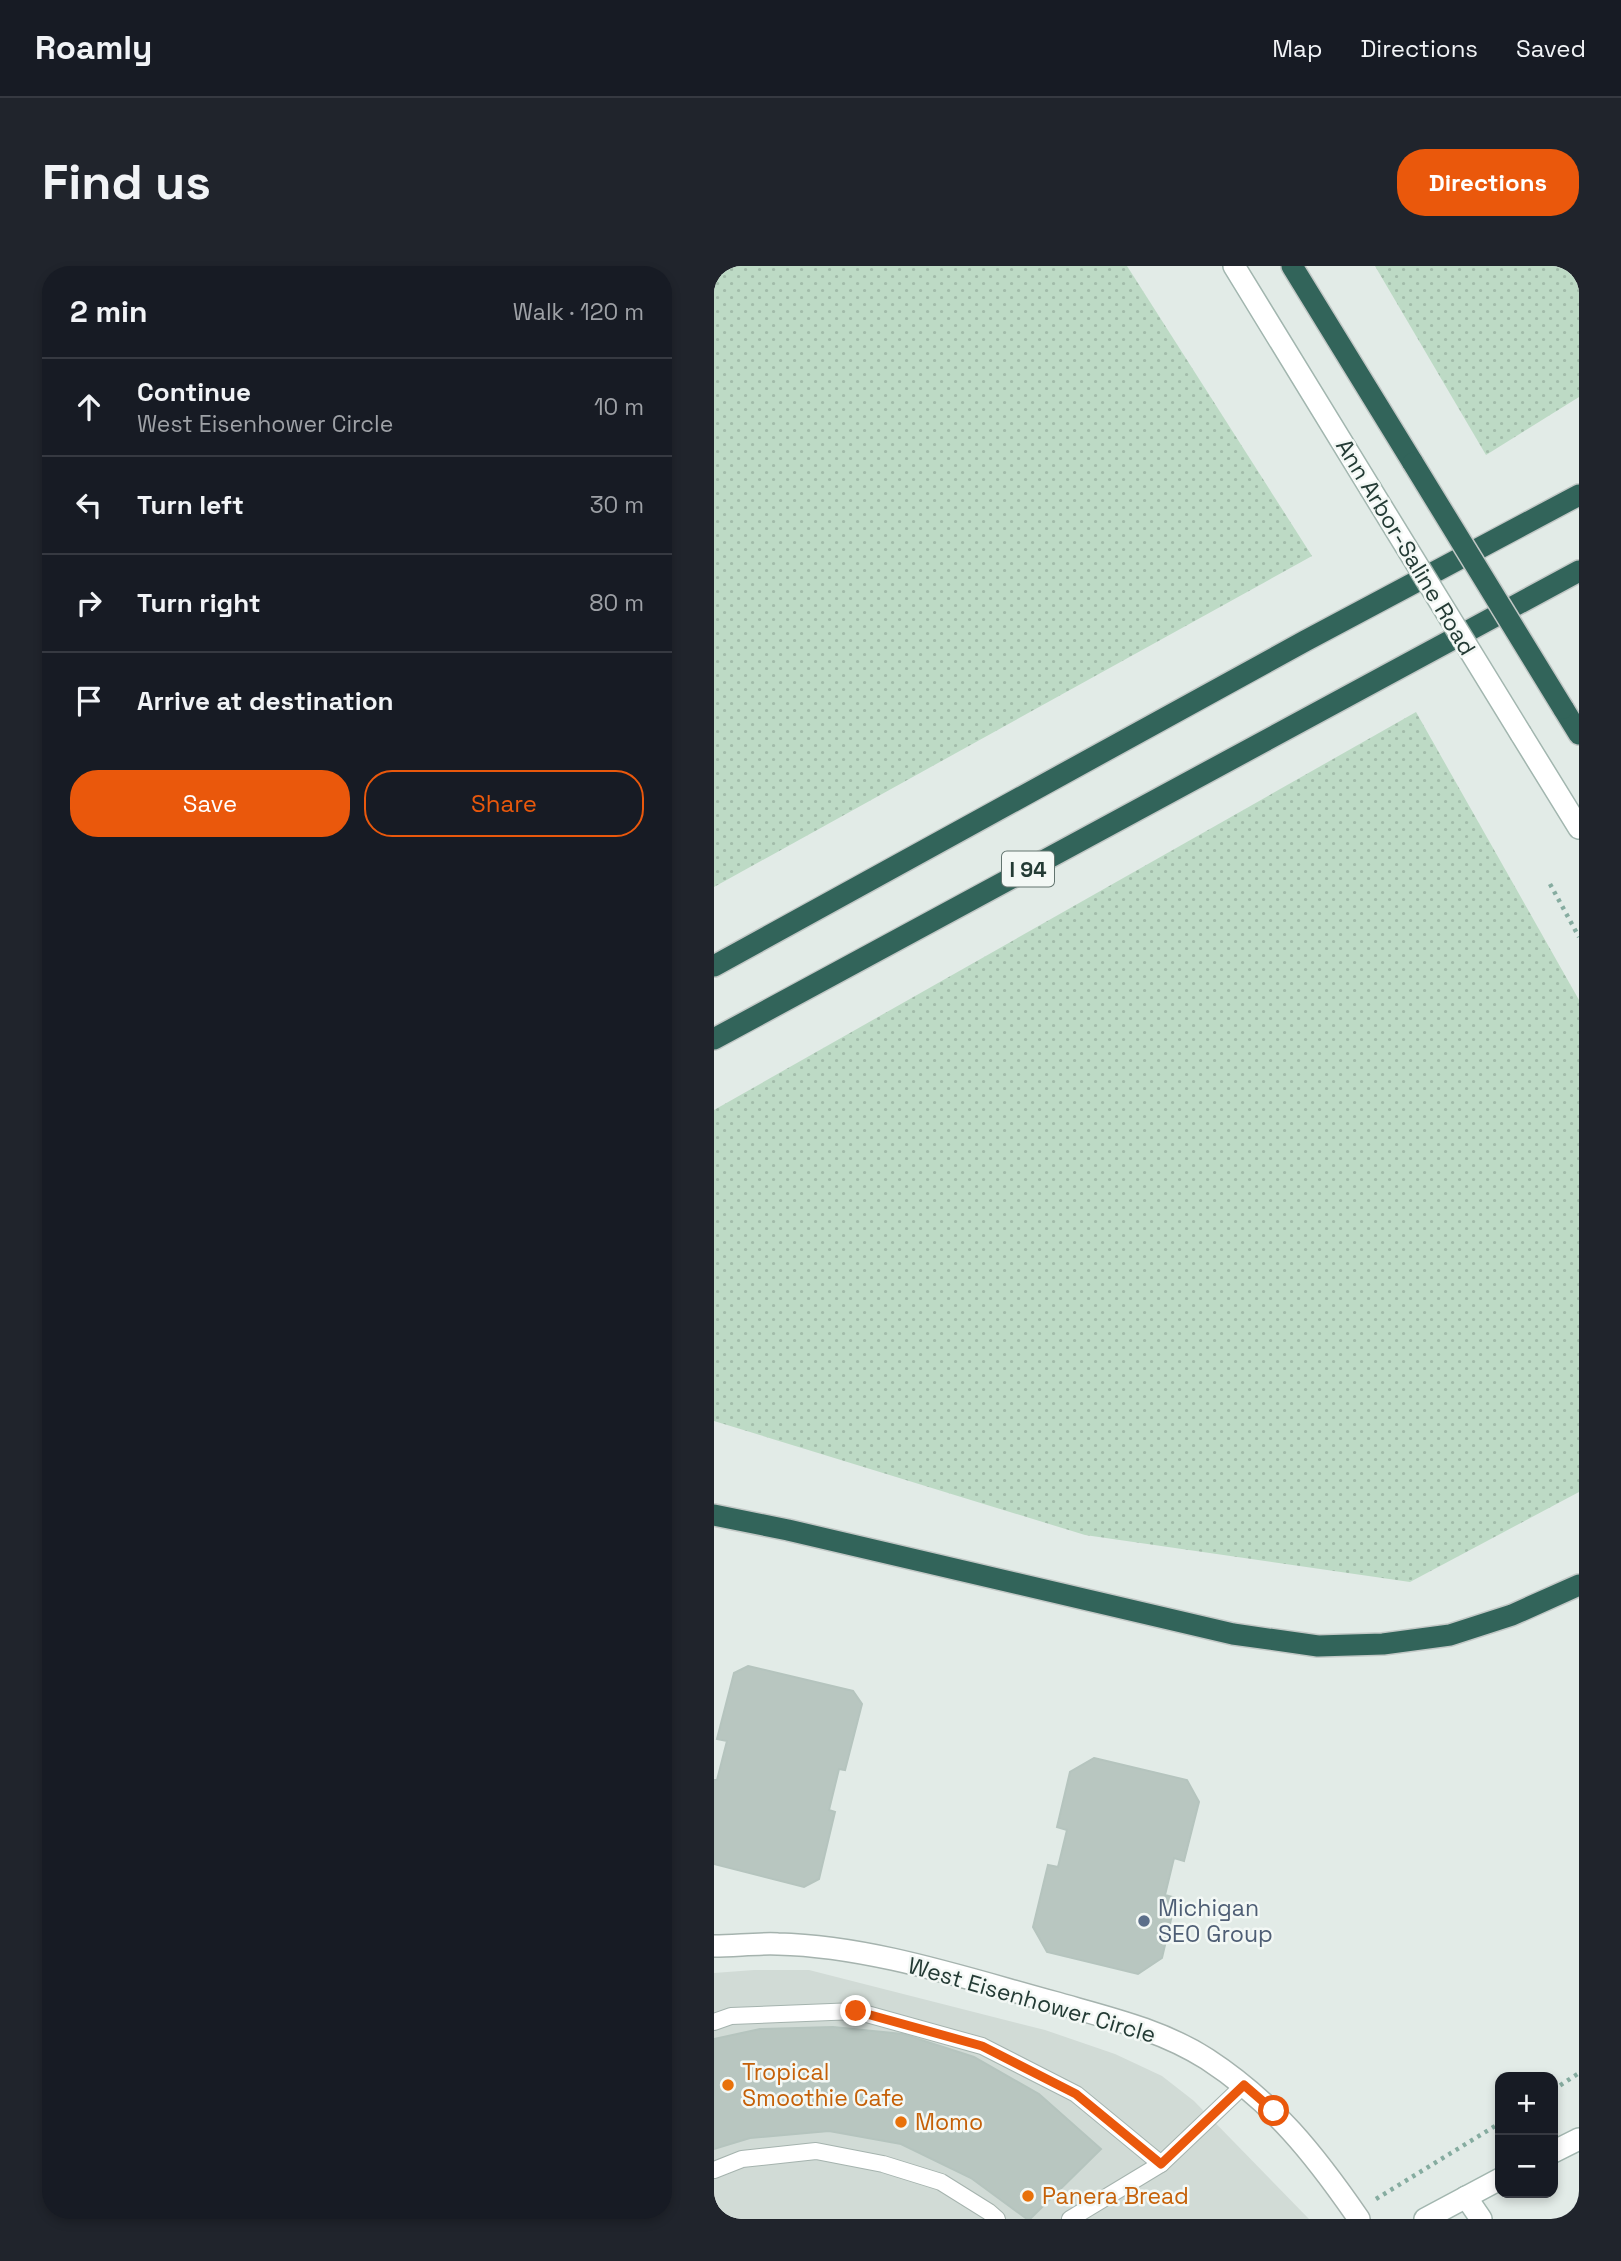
<!DOCTYPE html>
<html lang="en">
<head>
<meta charset="utf-8">
<style>
	body { margin:0; font-family:"Space Grotesk",sans-serif; background:#20242c; color:#f1f3f6 }
	.controls { position:absolute; right:21px; bottom:21px; display:grid; overflow:hidden; border-radius:14px; box-shadow:0 4px 10px #0003 }
	.controls button { width:63px; height:63px; display:grid; place-items:center; padding:0; border:0; border-bottom:2px solid #363941; background:#171b24; color:#f1f3f6; font:35px sans-serif }
	.stop { position:absolute; width:21px; height:21px; margin:-16px; border:5px solid #ea580c; border-radius:50%; background:#fff }
	.stop.end { background:#ea580c; border-color:#fff; box-shadow:0 2px 7px #0008 }
	.list { margin:0; padding:0; list-style:none }
	h2 { display:flex; justify-content:space-between; align-items:center; height:91px; margin:0; padding:0 28px; font-size:30px }
	h2 small { font-size:23px; font-weight:400; color:#9ea1a6 }
	.list li { display:grid; grid-template-columns:46px 1fr auto; gap:21px; align-items:center; box-sizing:border-box; height:98px; padding:0 28px; border-top:2px solid #363941 }
	.list b { display:block; font-size:26px; white-space:nowrap }
	.list p { margin:0; font-size:23px; white-space:nowrap; color:#9ea1a6 }
	.list em { font-size:23px; font-style:normal; color:#9ea1a6 }
	.actions { display:flex; gap:14px; padding:21px 28px }
	.actions a { flex:1; padding:16px 0; border:2px solid #ea580c; border-radius:28px; text-align:center; font-size:24px; color:#ea580c }
	.actions .main { background:#ea580c; color:#fff }
	.icon { flex:none; width:38px; height:38px; fill:none; stroke:currentColor; stroke-width:2; stroke-linecap:round; stroke-linejoin:round }
	.map { position:relative; flex:none; width:865px; height:1953px; overflow:hidden; border-radius:28px }
	header { display:flex; align-items:center; gap:42px; box-sizing:border-box; height:98px; padding:0 35px; background:#171b24; border-bottom:2px solid #363941 }
	header strong { font-size:33px }
	nav { display:flex; gap:38px; margin-inline-start:auto; font-size:24px }
	.intro { display:flex; align-items:center; justify-content:space-between; box-sizing:border-box; height:168px; padding:0 42px }
	h1 { margin:0; font-size:49px }
	.button { padding:18px 32px; border-radius:28px; background:#ea580c; color:#fff; font-size:24px; font-weight:700 }
	main { display:flex; gap:42px; padding:0 42px }
	aside { flex:1; background:#171b24; border-radius:28px; box-shadow:0 4px 10px #0003 }
	.map>svg:first-child { display:block }
	.built { fill:#d1dbd6 }
	.grass { fill:url(#grass-dots) }
	.building { fill:#b8c6c0; stroke:#b5c4be; stroke-width:2 }
	.lines { fill:none; stroke-linecap:round; stroke-linejoin:round }
	.service-casing { stroke:#a5b3ae; stroke-width:18 }
	.minor-casing { stroke:#a5b3ae; stroke-width:24 }
	.secondary-casing { stroke:#a2b6af; stroke-width:24 }
	.motorway-casing { stroke:#c2c8c6; stroke-width:24 }
	.path { stroke:#86aca0; stroke-width:4.5; stroke-dasharray:3.5 5; stroke-linecap:butt }
	.service { stroke:#fff; stroke-width:16 }
	.minor { stroke:#fff; stroke-width:21 }
	.secondary { stroke:#fff; stroke-width:21 }
	.motorway { stroke:#32645a; stroke-width:21 }
	.secondary-bridge-casing { stroke:#a2b6af; stroke-width:24; stroke-linecap:butt }
	.motorway-bridge-casing { stroke:#c2c8c6; stroke-width:24; stroke-linecap:butt }
	.secondary-bridge { stroke:#fff; stroke-width:21 }
	.motorway-bridge { stroke:#32645a; stroke-width:21 }
	.route { stroke:#ea580c; stroke-width:9 }
	.service-dot { fill:#5c6f8a; stroke:#f3f8f5; stroke-width:2.5 }
	.food-dot { fill:#e8710a; stroke:#f3f8f5; stroke-width:2.5 }
	.labels { text-anchor:middle; dominant-baseline:central; stroke-width:5; stroke-linejoin:round; paint-order:stroke }
	.shield { fill:#f3f8f5; stroke:#62746f; stroke-width:2 }
	.shield-label { font-size:21px; font-weight:bold; fill:#243b35 }
	.street-label { font-size:23px; fill:#243b35; stroke:#f3f8f5 }
	.service-label { font-size:23px; fill:#4e5e75; stroke:#f3f8f5; text-anchor:start }
	.food-label { font-size:23px; fill:#c56008; stroke:#f3f8f5; text-anchor:start }
</style>
</head>
<body>
<header>
<strong>Roamly</strong>
<nav><a>Map</a><a>Directions</a><a>Saved</a></nav>
</header>
<div class="intro"><h1>Find us</h1><a class="button">Directions</a></div>
<main>
<aside>
<h2>2 min<small>Walk · 120 m</small></h2>
<ul class="list">
<li><svg class="icon" aria-label="ahead" viewBox="0 0 24 24"><path d="M12 20V5M6 11l6-6 6 6"/></svg><div><b>Continue</b><p>West Eisenhower Circle</p></div><em>10 m</em></li>
<li><svg class="icon" aria-label="left" viewBox="0 0 24 24"><path d="M17 20v-9H6M10 6l-5 5 5 5"/></svg><div><b>Turn left</b></div><em>30 m</em></li>
<li><svg class="icon" aria-label="right" viewBox="0 0 24 24"><path d="M7 20v-9h11M14 6l5 5-5 5"/></svg><div><b>Turn right</b></div><em>80 m</em></li>
<li><svg class="icon" aria-label="arrive" viewBox="0 0 24 24"><path d="M6 21V4h12l-3 4 3 4H6"/></svg><div><b>Arrive at destination</b></div></li>
</ul>
<div class="actions"><a class="main">Save</a><a>Share</a></div>
</aside>
<div class="map">
<svg width="865" height="1953" viewBox="0 0 865 1953">
	<defs>
		<pattern id="grass-dots" width="8" height="8" patternUnits="userSpaceOnUse" patternTransform="scale(1.75)"><rect width="8" height="8" fill="#bddac5"/><path d="M2 2h.1M6 6h.1" fill="none" stroke="#a2bcaa" stroke-width="1.8" stroke-linecap="round"/></pattern>
	</defs>
	<rect width="100%" height="100%" fill="#e2ebe7"/>
	<polygon class="built" points="40,1704 95,1704 331,1764 401,1788 448,1810 480,1835 595,1953 0,1953 0,1707"/>
	<g class="grass">
		<polygon points="0,0 413,0 598,290 0,621"/>
		<polygon points="661,0 865,0 865,131 772,189"/>
		<polygon points="702,446 865,734 865,1226 696,1316 371,1269 0,1155 0,844"/>
	</g>
	<g class="building">
		<polygon points="34,1400 139,1425 148,1438 131,1504 125,1503 115,1544 121,1546 105,1613 90,1621 0,1598 0,1514 3,1514 13,1475 3,1473 20,1407"/>
		<polygon points="380,1492 473,1514 485,1536 470,1595 460,1592 451,1629 462,1632 448,1692 424,1708 333,1686 319,1661 334,1599 344,1601 353,1564 343,1561 356,1506"/>
		<polygon points="119,1761 189,1768 260,1791 325,1828 387,1883 316,1953 313,1953 257,1912 187,1878 115,1865 36,1872 0,1883 0,1773 46,1763"/>
	</g>
	<g class="lines">
		<g class="service-casing">
			<g id="service">
				<polyline points="0,1756 17,1750 142,1745 268,1780 362,1828 447,1898"/>
				<polyline points="0,1904 28,1893 102,1885 169,1898 227,1916 275,1946 283,1953"/>
				<polyline points="356,1953 447,1898 530,1819"/>
			</g>
		</g>
		<g class="minor-casing">
			<path id="minor" d="M0 1680C21 1680 43 1677 64 1678 155 1680 251 1712 339 1736 391 1751 446 1763 493 1793 559 1836 601 1889 645 1953"/>
		</g>
		<g class="secondary-casing">
			<g id="secondary">
				<polyline points="520,0 656,222"/>
				<polyline points="807,468 865,562"/>
				<polyline points="839,1886 865,1873"/>
				<polyline points="752,1931 767,1953"/>
				<polyline points="711,1953 786,1913"/>
			</g>
		</g>
		<g class="motorway-casing">
			<g id="motorway">
				<polyline points="578,0 699,197"/>
				<polyline points="849,442 865,468"/>
				<polyline points="0,700 591,375 865,229"/>
				<polyline points="0,773 865,305"/>
				<polyline points="0,1249 74,1264 519,1368 604,1380 669,1378 736,1369 798,1349 865,1319"/>
			</g>
		</g>
		<g class="path">
			<polyline points="836,618 865,671"/>
			<polyline points="839,1824 865,1807"/>
			<polyline points="662,1933 786,1857"/>
		</g>
		<use href="#service" class="service"/>
		<use href="#minor" class="minor"/>
		<use href="#secondary" class="secondary"/>
		<use href="#motorway" class="motorway"/>
		<g class="secondary-bridge-casing">
			<polyline id="secondary-bridge" points="656,222 807,468"/>
		</g>
		<g class="motorway-bridge-casing">
			<polyline id="motorway-bridge" points="699,197 849,442"/>
		</g>
		<use href="#secondary-bridge" class="secondary-bridge"/>
		<use href="#motorway-bridge" class="motorway-bridge"/>
	</g>
	<g class="lines">
		<polyline class="route" points="142,1745 268,1780 362,1828 447,1898 530,1819 560,1845"/>
	</g>
	<circle class="service-dot" cx="430" cy="1655" r="7"/>
	<g class="food-dot">
		<circle cx="14" cy="1819" r="7"/>
		<circle cx="187" cy="1856" r="7"/>
		<circle cx="314" cy="1930" r="7"/>
	</g>
	<g class="labels">
		<rect class="shield" x="288" y="585.5" width="52" height="35" rx="5"/>
		<g class="shield-label">
			<text x="314" y="603">I 94</text>
		</g>
		<g class="street-label">
			<text transform="translate(692 281) rotate(59)">Ann Arbor-Saline Road</text>
			<text transform="translate(318 1734) rotate(16)">West Eisenhower Circle</text>
		</g>
		<g class="service-label">
			<text x="444" y="1642">Michigan<tspan x="444" dy="26">SEO Group</tspan></text>
		</g>
		<g class="food-label">
			<text x="28" y="1806">Tropical<tspan x="28" dy="26">Smoothie Cafe</tspan></text>
			<text x="201" y="1856">Momo</text>
			<text x="328" y="1930">Panera Bread</text>
		</g>
	</g>
</svg>
<div class="controls">
<button>+</button>
<button>−</button>
</div>
<div class="stop" style="left:560px;top:1845px"></div>
<div class="stop end" style="left:142px;top:1745px"></div>
</div>
</main>
</body>
</html>
